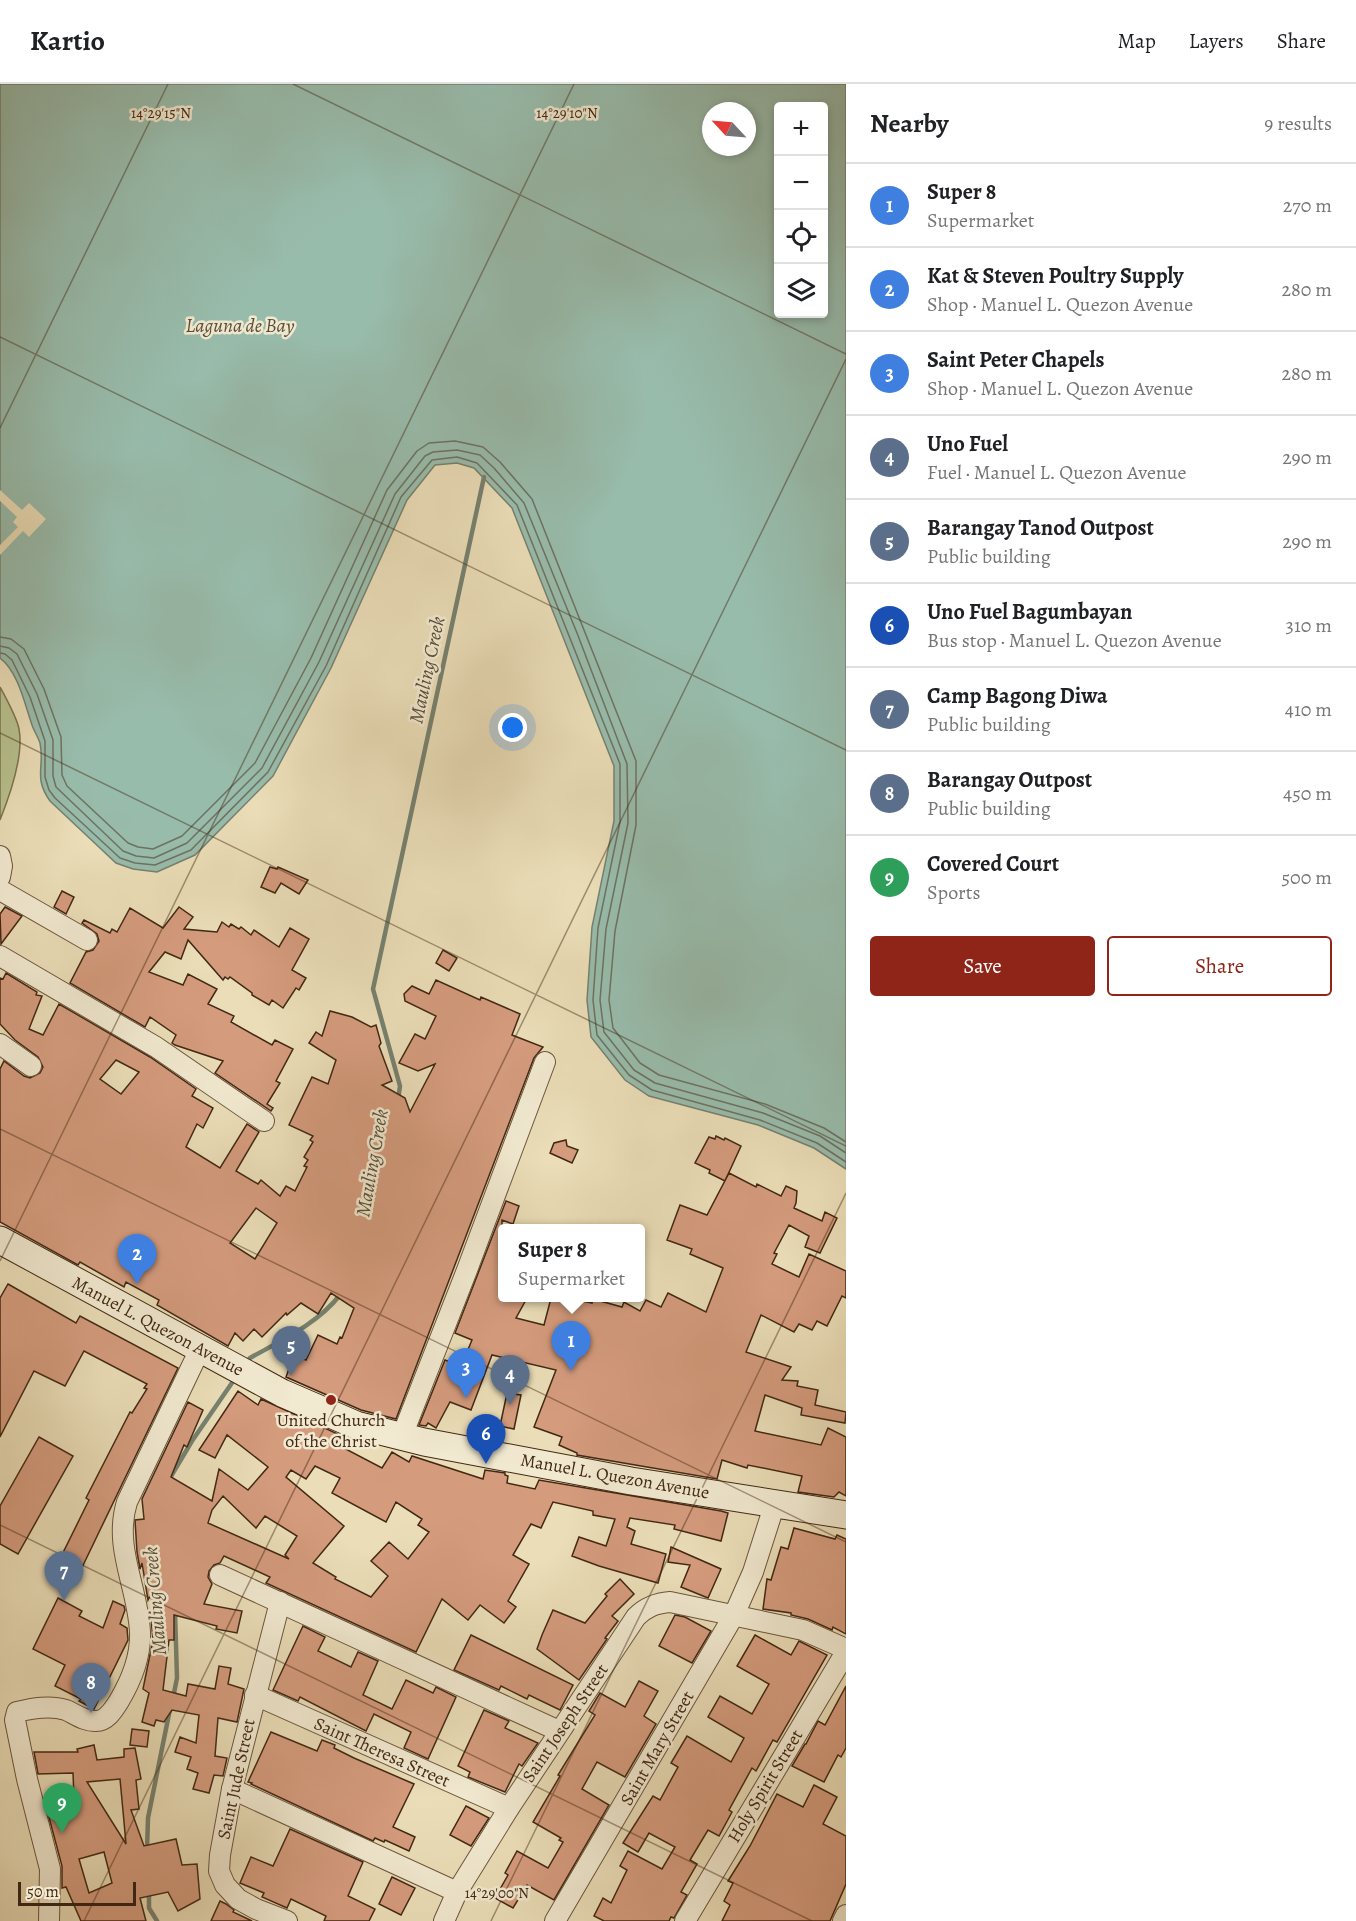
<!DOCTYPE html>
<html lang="en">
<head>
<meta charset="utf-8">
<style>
	body { margin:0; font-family:Alegreya,serif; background:#f6f6f6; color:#202124 }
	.controls { position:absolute; right:18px; top:18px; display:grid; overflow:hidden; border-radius:6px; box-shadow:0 3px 9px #0003 }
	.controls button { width:54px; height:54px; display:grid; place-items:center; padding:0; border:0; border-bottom:2px solid #e0e0e0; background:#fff; color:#202124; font:30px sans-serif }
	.compass { position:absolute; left:702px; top:18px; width:54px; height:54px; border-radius:50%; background:#fff; box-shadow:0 3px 9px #0003; rotate:296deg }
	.scale { position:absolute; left:18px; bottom:15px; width:118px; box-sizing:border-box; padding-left:6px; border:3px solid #422813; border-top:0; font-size:16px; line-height:21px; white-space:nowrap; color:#422813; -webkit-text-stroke:4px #f1e9d0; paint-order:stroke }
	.you { position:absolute; left:513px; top:644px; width:21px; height:21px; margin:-15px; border:4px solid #fff; border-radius:50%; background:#1a73e8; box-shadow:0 0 0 9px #1a73e833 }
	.badge { display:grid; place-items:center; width:39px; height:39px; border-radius:50%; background:#8f2418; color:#fff; font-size:20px; font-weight:700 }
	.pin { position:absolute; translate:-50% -50px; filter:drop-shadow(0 2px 3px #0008) }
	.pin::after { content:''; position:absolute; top:32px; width:21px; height:18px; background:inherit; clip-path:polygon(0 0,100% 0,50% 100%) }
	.popup { position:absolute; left:498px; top:1140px; width:147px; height:78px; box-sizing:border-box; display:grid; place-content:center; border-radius:6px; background:#fff; filter:drop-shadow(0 2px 4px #0005); font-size:20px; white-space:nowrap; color:#757577 }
	.popup b { font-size:22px; color:#202124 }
	.popup::after { content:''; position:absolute; left:50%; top:100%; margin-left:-12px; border:12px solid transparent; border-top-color:#fff }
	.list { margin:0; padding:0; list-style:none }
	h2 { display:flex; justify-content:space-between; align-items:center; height:78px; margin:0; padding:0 24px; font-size:26px }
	h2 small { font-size:20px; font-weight:400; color:#757577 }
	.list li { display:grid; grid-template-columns:39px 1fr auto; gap:18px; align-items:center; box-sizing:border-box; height:84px; padding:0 24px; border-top:2px solid #e0e0e0 }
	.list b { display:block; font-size:22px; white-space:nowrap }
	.list p { margin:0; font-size:20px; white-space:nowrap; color:#757577 }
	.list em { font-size:20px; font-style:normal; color:#757577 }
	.actions { display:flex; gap:12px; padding:18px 24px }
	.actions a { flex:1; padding:14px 0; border:2px solid #8f2418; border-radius:6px; text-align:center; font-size:21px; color:#8f2418 }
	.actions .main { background:#8f2418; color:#fff }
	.icon { flex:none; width:33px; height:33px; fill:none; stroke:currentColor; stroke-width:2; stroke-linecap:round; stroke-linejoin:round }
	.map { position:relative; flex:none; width:846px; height:1837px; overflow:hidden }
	header { display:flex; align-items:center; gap:36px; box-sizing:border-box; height:84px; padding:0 30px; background:#fff; border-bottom:2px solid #e0e0e0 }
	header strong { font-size:28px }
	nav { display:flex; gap:33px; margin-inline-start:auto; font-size:21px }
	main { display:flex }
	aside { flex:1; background:#fff }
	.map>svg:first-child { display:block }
	.green { fill:#b7c18e; stroke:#7c7450; stroke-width:1.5 }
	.water { fill:#98bcac; stroke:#76816f; stroke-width:1.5; fill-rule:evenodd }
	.pier { fill:#eaddb7 }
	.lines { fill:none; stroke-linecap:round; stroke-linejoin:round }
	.shore { stroke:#6d7260; stroke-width:1.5 }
	.stream { stroke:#76816f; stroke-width:4.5 }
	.building { fill:#d49b7d; stroke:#422813; stroke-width:1.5; fill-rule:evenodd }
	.minor-casing { stroke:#6c553c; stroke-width:22 }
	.secondary-casing { stroke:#422813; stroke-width:29 }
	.minor { stroke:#f1e9d0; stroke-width:20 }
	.secondary { stroke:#f1e9d0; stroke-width:27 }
	.ticks { fill:none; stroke:#422813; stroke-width:1.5; stroke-opacity:0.45 }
	.poi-dot { fill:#8f2418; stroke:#f1e9d0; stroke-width:2 }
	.labels { text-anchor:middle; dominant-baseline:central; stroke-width:5; stroke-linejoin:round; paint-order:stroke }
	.street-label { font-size:18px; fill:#422813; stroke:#f1e9d0 }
	.poi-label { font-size:18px; fill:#422813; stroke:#f1e9d0 }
	.water-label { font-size:20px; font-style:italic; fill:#584d39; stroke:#f1e9d0 }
	.ticks-label { font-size:15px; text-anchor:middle; fill:#422813; stroke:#f1e9d0; stroke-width:5; stroke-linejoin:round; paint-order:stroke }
</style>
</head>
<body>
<header>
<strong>Kartio</strong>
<nav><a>Map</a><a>Layers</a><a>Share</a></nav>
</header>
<main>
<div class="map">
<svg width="846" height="1837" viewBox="0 0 846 1837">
	<rect width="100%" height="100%" fill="#eaddb7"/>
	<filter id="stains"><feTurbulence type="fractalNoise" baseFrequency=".00333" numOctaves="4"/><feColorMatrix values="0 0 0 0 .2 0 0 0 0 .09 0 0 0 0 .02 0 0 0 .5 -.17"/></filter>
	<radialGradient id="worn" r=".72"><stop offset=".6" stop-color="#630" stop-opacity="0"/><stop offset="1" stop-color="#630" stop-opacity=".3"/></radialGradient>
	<path class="green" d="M0 603C6 614 17 634 19 645 24 672 10 711 0 736Z"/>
	<path class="water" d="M0 0H846V1085L814 1064 758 1041 649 1012 625 996 591 953 587 916 592 843 614 737V682L512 424 474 384 457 379 435 381 407 416 331 584 273 692 195 771 157 788 133 785 116 779 50 717C33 693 45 683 40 659 38 653 34 647 32 641 25 621 18 587 0 574ZM778 22H824V230H778ZM711 27H747V63H711Z"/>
	<polygon class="pier" points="0,406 22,426 29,419 46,435 29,453 23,447 0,471 0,461 18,443 13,438 17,433 0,417"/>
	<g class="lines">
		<g class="shore">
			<polyline points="0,553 11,555 24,565 44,605 61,653 62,691 67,702 128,759 138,763 153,765 182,752 255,679 311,574 387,406 417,367 429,359 455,357 483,363 500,378 532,415 636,677 636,741 615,847 609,916 613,944 640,979 659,991 765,1020 824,1044 846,1058"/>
			<polyline points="0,562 9,564 17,570 37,610 53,656 53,692 56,703 123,767 136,772 154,774 187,759 262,684 319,578 395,410 425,372 433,368 457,366 480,371 494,384 524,419 577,549 627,680 628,739 606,845 600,916 604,948 634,986 655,999 763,1029 820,1052 846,1069"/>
			<polyline points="0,569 5,570 12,576 30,613 45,657 45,693 49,706 55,714 120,774 135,779 155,781 191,766 268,688 326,582 401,413 432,376 457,373 477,379 517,421 620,680 620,738 598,844 593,916 597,951 629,991 652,1006 760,1036 817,1059 846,1078"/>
		</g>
		<g class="stream">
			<polyline points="398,1016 400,1002 373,905 484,393"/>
			<path d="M246 1279 250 1274C282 1256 317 1240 340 1211"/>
			<polyline points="170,1394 192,1357 236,1293"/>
			<polyline points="173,1614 177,1594 175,1527"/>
			<polyline points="147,1767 148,1734 170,1625"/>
			<polyline points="149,1809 149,1824 157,1837"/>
		</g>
	</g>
	<g class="building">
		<polygon points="270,783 277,785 278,783 308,796 299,810 281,799 275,809 261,803"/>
		<polygon points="62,807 74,813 66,830 54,823"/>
		<polygon points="5,823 22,832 1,860 0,830"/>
		<polygon points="179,823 193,833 184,845 217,848 222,838 229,843 231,840 239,845 241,843 251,851 254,846 279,863 290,844 309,855 292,886 306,894 299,906 296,904 283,924 272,916 269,921 252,911 252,909 230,893 228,895 225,893 223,896 188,856 181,875 165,868 149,888 183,901 188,890 217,905 208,920 234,932 231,938 272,961 275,956 293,965 276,997 280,999 267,1020 273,1024 271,1027 215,989 223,977 175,961 172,959 176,951 150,933 145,943 70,899 86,868 93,866 99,857 97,850 82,839 84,836 110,849 112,845 117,848 130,824 163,844"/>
		<polygon points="443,866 457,874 449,887 436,879"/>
		<path d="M6 889 37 908 36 911 42 912 29 945 43 951 59 920 150 973 196 1005 192 1012 213 1024 203 1044 197 1040 186 1063 220 1084 247 1040 259 1048 236 1087 258 1100 261 1096 280 1112 286 1102 295 1107 307 1083 304 1082 308 1076 304 1073 313 1058 310 1056 313 1052 289 1041 312 993 328 1000 336 976 309 959 316 948 322 952 330 927 352 933 371 943 376 941 381 959 379 962 392 997 382 1001 405 1014 410 1028 435 980 418 987 399 979 415 950 425 955 436 932 405 917 404 910 412 902 429 910 436 896 480 916 481 913 520 930 512 951 543 963 534 974 396 1335 361 1326 286 1293 294 1271 306 1276 318 1251 337 1260 340 1253 342 1254 354 1224 331 1209 318 1230 301 1219 287 1231 286 1229 262 1253 254 1245 243 1257 235 1249 228 1262 157 1221 159 1216 126 1198 124 1203 80 1178 78 1181 0 1138V985L4 977 24 992 30 994 40 989 43 983 38 973 15 956 0 940V894L3 895ZM116 976 139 988 121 1010 100 995ZM256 1124 277 1139 255 1175 230 1159Z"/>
		<polygon points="716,1052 724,1056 725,1054 741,1062 725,1097 709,1089 710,1086 695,1079 709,1053 715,1055"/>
		<polygon points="566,1056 567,1062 578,1066 572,1079 550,1069 554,1059"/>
		<polygon points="729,1089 756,1103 757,1100 781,1112 786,1102 797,1107 796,1119 794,1124 822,1137 825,1128 837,1134 820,1169 805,1163 809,1152 789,1141 774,1169 777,1170 772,1180 799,1193 809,1170 846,1187 846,1214 842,1212 827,1242 817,1237 812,1246 799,1240 794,1248 761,1231 746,1268 791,1283 782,1296 798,1297 797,1302 818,1306 815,1321 846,1328 845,1339 801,1331 802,1324 765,1311 755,1347 821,1361 828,1344 846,1353 846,1412 839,1408 834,1413 798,1408 802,1392 748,1381 747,1384 722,1376 717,1395 577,1371 577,1369 559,1361 562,1353 534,1343 556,1286 492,1271 471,1326 450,1318 436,1344 428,1339 426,1342 419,1341 445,1276 461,1282 472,1256 455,1249 506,1117 519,1122 513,1140 502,1136 502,1214 527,1214 516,1234 544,1241 551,1214 569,1214 592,1219 593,1215 622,1223 624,1218 640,1227 646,1216 661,1223 668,1209 706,1228 723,1184 690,1170 692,1165 667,1156 680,1121 707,1131"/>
		<polygon points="8,1200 76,1239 80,1232 178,1284 75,1498 54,1487 89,1416 86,1414 130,1328 132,1329 147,1305 144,1304 147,1300 84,1267 65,1302 34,1287 0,1353 0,1214"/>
		<path d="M238 1307 258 1321 261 1315 340 1351 336 1360 382 1384 392 1368 409 1378 412 1372 483 1395 485 1386 505 1389V1391L508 1392 507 1399 535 1405 539 1396 721 1427 728 1429 721 1457 674 1445 675 1441 630 1434 627 1443 635 1447 631 1460 666 1470 658 1499 599 1482 572 1472 579 1453 606 1462 615 1435 593 1431V1427L553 1418 541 1444 531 1440 513 1471 529 1480 508 1517 516 1523 504 1539 480 1521 468 1536 442 1515 416 1568 266 1499 270 1493 224 1472 220 1479 214 1481 209 1487 208 1493 212 1500 204 1520 242 1527 237 1549 216 1545 217 1542 174 1531V1556H169L163 1606 186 1612 188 1600 215 1605 219 1582 231 1584 228 1600 244 1605 237 1638 218 1634 215 1672 227 1674 223 1692 214 1691 209 1709 193 1705 198 1689 187 1685 191 1673 175 1668 180 1653 196 1659 199 1631 172 1626 164 1638 156 1636 154 1642 142 1638 149 1609 143 1605 153 1556 151 1534 154 1504 148 1516 142 1479 140 1485 137 1468 135 1436 144 1435 142 1415 188 1318 203 1326 187 1363 184 1361 171 1393 212 1417 219 1385 248 1406 268 1383 227 1351 215 1374 199 1366ZM315 1382 340 1394 332 1409 386 1438 396 1418 422 1435 418 1441 429 1448 408 1475 389 1458 371 1477 388 1492 371 1513 335 1495 336 1493 313 1479 344 1442 286 1393 291 1386 306 1395ZM223 1412 256 1444 265 1432 297 1452 285 1471 289 1475 208 1439 212 1426Z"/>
		<polygon points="507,1309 521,1311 514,1345 500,1342"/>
		<polygon points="39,1353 73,1372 18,1470 0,1460 0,1422"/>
		<polygon points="794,1444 835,1455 837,1451 846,1455 846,1550 833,1543 832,1546 808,1535 791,1531 791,1529 763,1525 767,1495 771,1496 781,1463 788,1465"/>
		<polygon points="671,1463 721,1485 708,1514 681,1503 690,1481 668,1478"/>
		<polygon points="620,1495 634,1510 612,1532 618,1537 605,1554 607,1555 579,1596 537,1565 542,1551 553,1526 585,1539 607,1512 605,1510"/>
		<polygon points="58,1514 82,1527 79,1532 103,1544 113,1517 124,1522 125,1526 120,1540 127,1544 128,1556 94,1625 79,1617 81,1615 55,1602 65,1581 33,1565"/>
		<polygon points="675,1531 685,1533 711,1547 692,1579 659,1562"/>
		<polygon points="303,1542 325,1553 318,1567 351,1583 358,1568 378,1577 363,1611 392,1625 406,1596 433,1609 436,1603 456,1613 428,1675 404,1664 411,1648 374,1630 366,1647 300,1613 298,1617 273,1606"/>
		<polygon points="471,1551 573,1601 560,1626 529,1611 527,1615 501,1602 499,1606 454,1586"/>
		<polygon points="755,1551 791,1571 799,1557 827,1571 777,1658 773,1656 756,1687 752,1684 729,1726 732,1728 719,1752 708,1746 690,1776 697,1780 681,1808 687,1811 674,1834 671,1833 669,1837 604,1837 594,1832 603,1814 611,1819 627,1786 620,1782 628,1767 662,1785 675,1763 649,1749 638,1768 623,1759 653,1712 660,1716 678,1683 671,1679 687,1652 731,1678 744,1654 708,1633 720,1612 752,1630 769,1600 737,1582"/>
		<polygon points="639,1597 658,1607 644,1632 656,1640 625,1693 597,1678 582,1705 609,1721 554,1816 527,1801 513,1824 495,1814 508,1791 505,1789 517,1767 548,1784 563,1758 559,1756 561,1754 533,1738 560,1692 558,1691 595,1631 589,1627 600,1609 625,1623"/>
		<polygon points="846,1602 846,1664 841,1673 838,1671 824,1698 792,1682 805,1660 806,1660 818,1637 825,1641"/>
		<polygon points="484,1626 509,1637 505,1644 538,1659 522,1682 519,1680 505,1708 468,1693 470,1688 458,1682"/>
		<polygon points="132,1645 149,1647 147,1663 130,1661"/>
		<polygon points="271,1648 317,1667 322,1656 335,1661 334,1664 354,1674 414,1700 393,1743 415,1753 409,1767 385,1756 384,1758 375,1754 373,1757 251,1700 252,1699 248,1698"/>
		<path d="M94 1661 97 1676 124 1673V1665L135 1664 141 1695 136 1696 139 1725 131 1726 144 1762 176 1755 182 1781 197 1780 200 1815 178 1827 168 1808 140 1814 146 1837H81L66 1803 62 1804V1782L46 1722 74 1714 73 1689 38 1690 34 1668H78L77 1665ZM120 1695 123 1727 126 1760 87 1698ZM104 1768 112 1799 89 1809 79 1775Z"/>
		<polygon points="814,1701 837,1713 823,1740 846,1752 846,1800 830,1837 722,1837 730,1821 724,1817 733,1799 728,1797 750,1762 777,1710 803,1723"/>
		<polygon points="466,1722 489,1734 471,1762 450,1751"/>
		<polygon points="290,1745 363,1778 348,1812 375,1825 369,1837 324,1837 326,1832 291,1815 287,1824 262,1813 264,1809 240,1799 251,1773 273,1782"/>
		<polygon points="392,1793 415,1804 401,1831 379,1820"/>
		<polygon points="220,1817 226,1820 234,1826 233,1828 252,1837 211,1837"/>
	</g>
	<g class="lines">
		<g class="minor-casing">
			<g id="minor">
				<polyline points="0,772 2,782 0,793"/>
				<polyline points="0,806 87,856"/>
				<polyline points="0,872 156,963 264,1037"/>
				<polyline points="0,960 31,982"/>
				<polyline points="402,1352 467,1186 545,978"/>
				<polyline points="220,1491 559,1647"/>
				<polyline points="280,1518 232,1705 220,1771 219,1787 225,1801 238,1815 256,1825 287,1837"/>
				<polyline points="255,1611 509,1724"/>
				<polyline points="232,1705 457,1808"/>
				<path d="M49 1837 50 1785 27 1695 15 1636 17 1628C33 1624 50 1621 66 1626 75 1630 86 1638 96 1637 107 1637 114 1625 119 1617 131 1597 141 1572 140 1548 138 1503 113 1463 127 1418L200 1265"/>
				<path d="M444 1837 457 1808 509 1724 636 1533C646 1523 656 1519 670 1518L803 1546 846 1565"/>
				<polyline points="555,1837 734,1531 753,1488 775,1419"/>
				<polyline points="685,1837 846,1568"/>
				<polyline points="843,1837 846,1831"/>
			</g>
		</g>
		<g class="secondary-casing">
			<polyline id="secondary" points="0,1156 282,1309 356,1341 424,1358 631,1397 846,1431"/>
		</g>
		<use href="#minor" class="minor"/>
		<use href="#secondary" class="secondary"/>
	</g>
	<path class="ticks" d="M293 0 846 270M0 253 846 666M0 344 168 0M0 649 846 1062M0 1045 846 1458M0 1177 574 0M0 1441 812 1837M84 1837 846 275M491 1837 846 1109"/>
	<circle class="poi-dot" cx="331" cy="1316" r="6"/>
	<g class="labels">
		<g class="street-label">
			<text transform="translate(158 1242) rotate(28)">Manuel L. Quezon Avenue</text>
			<text transform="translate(615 1392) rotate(10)">Manuel L. Quezon Avenue</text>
			<text transform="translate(565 1639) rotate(-56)">Saint Joseph Street</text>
			<text transform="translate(657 1664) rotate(-60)">Saint Mary Street</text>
			<text transform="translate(382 1668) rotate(24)">Saint Theresa Street</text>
			<text transform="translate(236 1695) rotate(-78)">Saint Jude Street</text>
			<text transform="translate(765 1702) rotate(-59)">Holy Spirit Street</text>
		</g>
		<g class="poi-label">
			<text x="331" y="1336">United Church<tspan x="331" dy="21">of the Christ</tspan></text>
		</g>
		<g class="water-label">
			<text x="240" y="241">Laguna de Bay</text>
			<text transform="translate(427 586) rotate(-78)">Mauling Creek</text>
			<text transform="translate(372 1079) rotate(-80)">Mauling Creek</text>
			<text transform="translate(155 1517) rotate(-95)">Mauling Creek</text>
		</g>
	</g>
	<g class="ticks-label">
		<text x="161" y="34">14°29'15"N</text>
		<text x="567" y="34">14°29'10"N</text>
		<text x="497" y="1814">14°29'00"N</text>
	</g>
	<rect width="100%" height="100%" filter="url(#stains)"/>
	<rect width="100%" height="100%" fill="url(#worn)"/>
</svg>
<div class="controls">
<button>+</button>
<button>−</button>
<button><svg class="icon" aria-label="locate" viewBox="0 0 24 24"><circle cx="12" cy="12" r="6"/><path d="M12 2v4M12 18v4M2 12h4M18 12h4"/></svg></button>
<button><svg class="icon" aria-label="layers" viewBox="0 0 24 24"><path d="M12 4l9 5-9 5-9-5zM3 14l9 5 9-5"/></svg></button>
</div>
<svg class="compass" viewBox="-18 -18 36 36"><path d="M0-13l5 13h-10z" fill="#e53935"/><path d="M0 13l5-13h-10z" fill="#757577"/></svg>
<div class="scale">50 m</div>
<div class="you"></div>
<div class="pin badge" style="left:571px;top:1287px;background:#3f7fe0">1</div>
<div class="popup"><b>Super 8</b>Supermarket</div>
<div class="pin badge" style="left:137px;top:1200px;background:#3f7fe0">2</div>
<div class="pin badge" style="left:466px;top:1314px;background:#3f7fe0">3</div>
<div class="pin badge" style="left:510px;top:1321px;background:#5c6f8a">4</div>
<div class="pin badge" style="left:291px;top:1292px;background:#5c6f8a">5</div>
<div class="pin badge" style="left:486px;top:1380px;background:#1a4fb4">6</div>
<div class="pin badge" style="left:64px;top:1517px;background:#5c6f8a">7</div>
<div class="pin badge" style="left:91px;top:1629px;background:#5c6f8a">8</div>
<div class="pin badge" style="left:62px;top:1749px;background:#2e9e5b">9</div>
</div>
<aside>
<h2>Nearby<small>9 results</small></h2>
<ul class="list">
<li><span class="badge" style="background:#3f7fe0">1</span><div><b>Super 8</b><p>Supermarket</p></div><em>270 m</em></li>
<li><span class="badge" style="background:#3f7fe0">2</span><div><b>Kat &amp; Steven Poultry Supply</b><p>Shop · Manuel L. Quezon Avenue</p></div><em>280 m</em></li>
<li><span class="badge" style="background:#3f7fe0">3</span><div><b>Saint Peter Chapels</b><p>Shop · Manuel L. Quezon Avenue</p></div><em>280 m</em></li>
<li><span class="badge" style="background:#5c6f8a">4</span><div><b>Uno Fuel</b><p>Fuel · Manuel L. Quezon Avenue</p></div><em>290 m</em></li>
<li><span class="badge" style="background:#5c6f8a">5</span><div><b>Barangay Tanod Outpost</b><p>Public building</p></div><em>290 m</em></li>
<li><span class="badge" style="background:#1a4fb4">6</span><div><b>Uno Fuel Bagumbayan</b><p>Bus stop · Manuel L. Quezon Avenue</p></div><em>310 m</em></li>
<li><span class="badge" style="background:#5c6f8a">7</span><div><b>Camp Bagong Diwa</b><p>Public building</p></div><em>410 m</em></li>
<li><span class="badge" style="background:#5c6f8a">8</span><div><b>Barangay Outpost</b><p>Public building</p></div><em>450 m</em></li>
<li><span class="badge" style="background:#2e9e5b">9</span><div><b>Covered Court</b><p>Sports</p></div><em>500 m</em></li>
</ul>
<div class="actions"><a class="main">Save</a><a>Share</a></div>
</aside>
</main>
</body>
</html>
